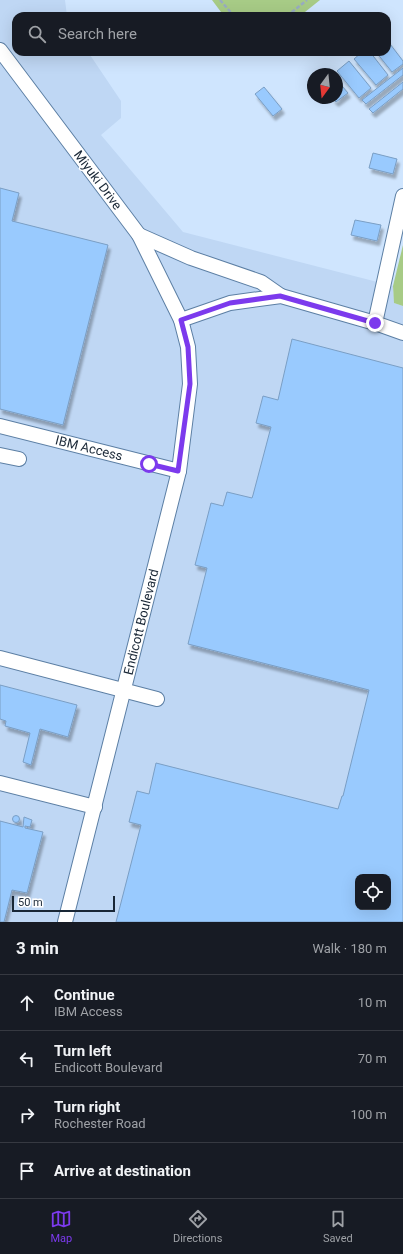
<!DOCTYPE html>
<html lang="en">
<head>
<meta charset="utf-8">
<style>
	body { margin:0; font-family:Roboto,sans-serif; background:#20242c; color:#f1f3f6 }
	.controls { position:absolute; right:12px; bottom:12px; display:grid; overflow:hidden; border-radius:8px; box-shadow:0 4px 16px #0002 }
	.controls button { width:36px; height:36px; display:grid; place-items:center; padding:0; border:0; border-bottom:1px solid #363941; background:#171b24; color:#f1f3f6; font:20px sans-serif }
	.compass { position:absolute; left:307px; top:68px; width:36px; height:36px; border-radius:50%; background:#171b24; box-shadow:0 4px 16px #0002; rotate:195deg }
	.scale { position:absolute; left:12px; bottom:10px; width:103px; box-sizing:border-box; padding-left:4px; border:2px solid #192736; border-top:0; font-size:11px; line-height:14px; white-space:nowrap; color:#192736; -webkit-text-stroke:3px #fff; paint-order:stroke }
	.stop { position:absolute; width:12px; height:12px; margin:-9px; border:3px solid #7c3aed; border-radius:50%; background:#fff }
	.stop.end { background:#7c3aed; border-color:#fff; box-shadow:0 1px 4px #0008 }
	.list { margin:0; padding:0; list-style:none }
	h2 { display:flex; justify-content:space-between; align-items:center; height:52px; margin:0; padding:0 16px; font-size:17px }
	h2 small { font-size:13px; font-weight:400; color:#9ea1a6 }
	.list li { display:grid; grid-template-columns:26px 1fr auto; gap:12px; align-items:center; box-sizing:border-box; height:56px; padding:0 16px; border-top:1px solid #363941 }
	.list b { display:block; font-size:15px; white-space:nowrap }
	.list p { margin:0; font-size:13px; white-space:nowrap; color:#9ea1a6 }
	.list em { font-size:13px; font-style:normal; color:#9ea1a6 }
	.icon { flex:none; width:22px; height:22px; fill:none; stroke:currentColor; stroke-width:2; stroke-linecap:round; stroke-linejoin:round }
	.map { position:relative; flex:none; width:403px; height:922px; overflow:hidden }
	.search { position:absolute; background:#171b24; box-shadow:0 4px 16px #0002; left:12px; right:12px; top:12px; height:44px; display:flex; align-items:center; gap:10px; box-sizing:border-box; padding:0 14px; border-radius:12px; color:#9ea1a6; font-size:15px }
	.sheet { height:276px; background:#171b24 }
	nav { display:flex; justify-content:space-around; align-items:center; box-sizing:border-box; height:56px; border-top:1px solid #363941; background:#171b24; font-size:11px; color:#9ea1a6 }
	nav a { display:grid; justify-items:center; gap:2px }
	nav .on { color:#7c3aed }
	.map>svg:first-child { display:block }
	.built { fill:#bfd7f4; fill-rule:evenodd }
	.green { fill:#a7cb86 }
	.building { fill:#99cafe; stroke:#7a9ec4; fill-rule:evenodd; filter:url(#shadow) }
	.lines { fill:none; stroke-linecap:round; stroke-linejoin:round }
	.minor-casing { stroke:#5c7fa4; stroke-width:16 }
	.path { stroke:#98acc1; stroke-width:2.5; stroke-dasharray:4 2; stroke-linecap:butt }
	.minor { stroke:#fff; stroke-width:14 }
	.route { stroke:#7c3aed; stroke-width:5 }
	.labels { text-anchor:middle; dominant-baseline:central; stroke-width:3; stroke-linejoin:round; paint-order:stroke }
	.street-label { font-size:13px; fill:#192736; stroke:#fff }
</style>
</head>
<body>
<div class="map">
<svg width="403" height="922" viewBox="0 0 403 922">
	<defs>
		<filter id="shadow"><feDropShadow dx="2.5" dy="4.5" stdDeviation="1" flood-color="#0004"/></filter>
	</defs>
	<rect width="100%" height="100%" fill="#cfe5fe"/>
	<path class="built" d="M0 0H65L67 16H16V52H88L121 101V118L101 135 183 232 393 286 394 303 403 306V922H0ZM358 877H388V907H358Z"/>
	<g class="green">
		<polygon points="212,0 320,0 300,16 224,16"/>
		<polygon points="403,245 403,306 394,303 393,286"/>
	</g>
	<g class="building">
		<polygon points="387,40 403,61 403,64 392,72 376,52 387,52"/>
		<polygon points="362,52 370,52 388,75 376,85 354,59"/>
		<polygon points="349,61 371,88 359,98 337,71"/>
		<polygon points="403,68 403,75 366,104 362,100"/>
		<polygon points="337,80 348,93 336,102 332,98 337,98"/>
		<polygon points="403,82 403,89 373,113 369,109"/>
		<polygon points="264,87 282,109 273,116 255,94"/>
		<polygon points="373,153 397,159 393,174 369,168"/>
		<polygon points="0,188 19,193 12,221 108,245 63,425 0,409"/>
		<polygon points="355,220 381,225 377,241 351,235"/>
		<path d="M292 339 403 368V922H116L141 825 129 822 137 791 149 794 156 763 338 809 342 796H343L369 690 188 644 207 568 195 565 211 503 223 506 227 492 252 498 253 495 271 427 256 423 263 396 278 400ZM358 877H388V907H358Z"/>
		<polygon points="0,685 77,705 68,737 40,729 31,765 23,762 30,733 5,726 6,721 0,719"/>
		<circle cx="16" cy="819" r="3.5"/>
		<polygon points="24,817 32,820 30,827 25,826 25,828 43,832 27,893 12,890 4,922 0,922 0,821 23,827"/>
	</g>
	<g class="lines">
		<g class="minor-casing">
			<g id="minor">
				<polyline points="0,50 139,235 181,320 188,347 190,384 179,471 65,922"/>
				<polyline points="139,235 191,258 261,282 281,296"/>
				<polyline points="181,320 230,303 281,296 375,323 403,333"/>
				<polyline points="375,323 403,196"/>
				<polyline points="0,426 179,471"/>
				<polyline points="0,455 19,459"/>
				<polyline points="0,658 157,699"/>
				<polyline points="0,783 95,807"/>
			</g>
		</g>
		<g class="path">
			<polyline points="220,0 234,16"/>
			<polyline points="287,16 307,0"/>
		</g>
		<use href="#minor" class="minor"/>
	</g>
	<g class="lines">
		<polyline class="route" points="149,464 178,471 190,384 188,347 181,320 230,303 280,296 375,323"/>
	</g>
	<g class="labels">
		<g class="street-label">
			<text transform="translate(98 180) rotate(53)">Miyuki Drive</text>
			<text transform="translate(89 448) rotate(14)">IBM Access</text>
			<text transform="translate(141 622) rotate(-76)">Endicott Boulevard</text>
		</g>
	</g>
</svg>
<div class="controls">
<button><svg class="icon" aria-label="locate" viewBox="0 0 24 24"><circle cx="12" cy="12" r="6"/><path d="M12 2v4M12 18v4M2 12h4M18 12h4"/></svg></button>
</div>
<svg class="compass" viewBox="-18 -18 36 36"><path d="M0-13l5 13h-10z" fill="#e53935"/><path d="M0 13l5-13h-10z" fill="#9ea1a6"/></svg>
<div class="scale">50 m</div>
<div class="stop" style="left:149px;top:464px"></div>
<div class="stop end" style="left:375px;top:323px"></div>
<div class="search"><svg class="icon" aria-label="search" viewBox="0 0 24 24"><circle cx="10" cy="10" r="6"/><path d="M15 15l6 6"/></svg>Search here</div>
</div>
<section class="sheet">
<h2>3 min<small>Walk · 180 m</small></h2>
<ul class="list">
<li><svg class="icon" aria-label="ahead" viewBox="0 0 24 24"><path d="M12 20V5M6 11l6-6 6 6"/></svg><div><b>Continue</b><p>IBM Access</p></div><em>10 m</em></li>
<li><svg class="icon" aria-label="left" viewBox="0 0 24 24"><path d="M17 20v-9H6M10 6l-5 5 5 5"/></svg><div><b>Turn left</b><p>Endicott Boulevard</p></div><em>70 m</em></li>
<li><svg class="icon" aria-label="right" viewBox="0 0 24 24"><path d="M7 20v-9h11M14 6l5 5-5 5"/></svg><div><b>Turn right</b><p>Rochester Road</p></div><em>100 m</em></li>
<li><svg class="icon" aria-label="arrive" viewBox="0 0 24 24"><path d="M6 21V4h12l-3 4 3 4H6"/></svg><div><b>Arrive at destination</b></div></li>
</ul>
</section>
<nav>
<a class="on"><svg class="icon" aria-label="map" viewBox="0 0 24 24"><path d="M3 6l6-2 6 2 6-2v14l-6 2-6-2-6 2zM9 4v14M15 6v14"/></svg>Map</a>
<a><svg class="icon" aria-label="directions" viewBox="0 0 24 24"><path d="M12 3l9 9-9 9-9-9zM9 14v-3h6M13 9l2 2-2 2"/></svg>Directions</a>
<a><svg class="icon" aria-label="saved" viewBox="0 0 24 24"><path d="M7 4h10v16l-5-4-5 4z"/></svg>Saved</a>
</nav>
</body>
</html>
